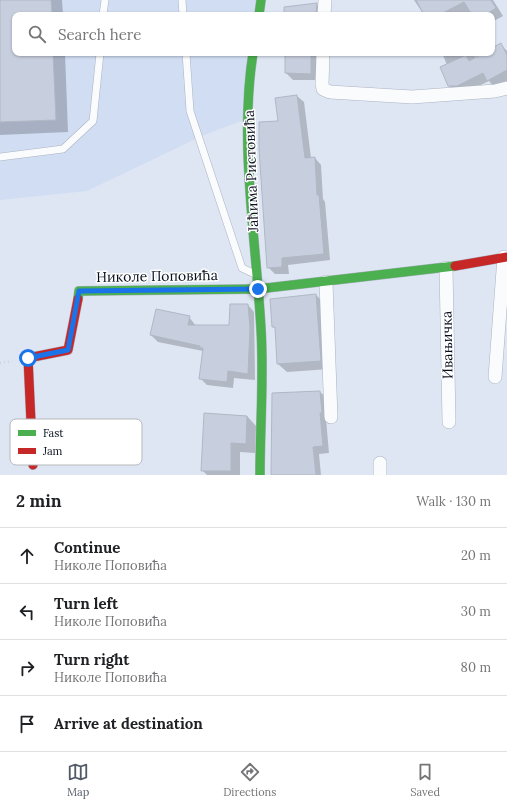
<!DOCTYPE html>
<html lang="en">
<head>
<meta charset="utf-8">
<style>
	body { margin:0; font-family:Lora,serif; background:#f2f2f2; color:#202124 }
	.stop { position:absolute; width:12px; height:12px; margin:-9px; border:3px solid #1a73e8; border-radius:50%; background:#fff }
	.stop.end { background:#1a73e8; border-color:#fff; box-shadow:0 1px 4px #0008 }
	.list { margin:0; padding:0; list-style:none }
	h2 { display:flex; justify-content:space-between; align-items:center; height:52px; margin:0; padding:0 16px; font-size:17px }
	h2 small { font-size:13px; font-weight:400; color:#757577 }
	.list li { display:grid; grid-template-columns:26px 1fr auto; gap:12px; align-items:center; box-sizing:border-box; height:56px; padding:0 16px; border-top:1px solid #e0e0e0 }
	.list b { display:block; font-size:15px; white-space:nowrap }
	.list p { margin:0; font-size:13px; white-space:nowrap; color:#757577 }
	.list em { font-size:13px; font-style:normal; color:#757577 }
	.icon { flex:none; width:22px; height:22px; fill:none; stroke:currentColor; stroke-width:2; stroke-linecap:round; stroke-linejoin:round }
	.map { position:relative; flex:none; width:507px; height:475px; overflow:hidden }
	.search { position:absolute; background:#fff; box-shadow:0 1px 3px #0004; left:12px; right:12px; top:12px; height:44px; display:flex; align-items:center; gap:10px; box-sizing:border-box; padding:0 14px; border-radius:8px; color:#757577; font-size:15px }
	.sheet { height:276px; background:#fff }
	nav { display:flex; justify-content:space-around; align-items:center; box-sizing:border-box; height:56px; border-top:1px solid #e0e0e0; background:#fff; font-size:11px; color:#757577 }
	nav a { display:grid; justify-items:center; gap:2px }
	nav .on { color:#525a68 }
	.map>svg:first-child { display:block }
	.built { fill:#d0ddf3 }
	.shadow { fill:#0003 }
	.building { fill:#c7cedd; stroke:#b0b7c5 }
	.lines { fill:none; stroke-linecap:round; stroke-linejoin:round }
	.lane-casing { stroke:#abb3c0; stroke-width:8 }
	.street-casing { stroke:#abb3c0; stroke-width:14 }
	.fast-casing { stroke:#abb3c0; stroke-width:10 }
	.jam-casing { stroke:#abb3c0; stroke-width:10 }
	.path { stroke:#d1d4d9; stroke-width:2.5; stroke-dasharray:1 3; stroke-linecap:butt }
	.lane { stroke:#fafbfd; stroke-width:7 }
	.street { stroke:#fafbfd; stroke-width:13 }
	.fast { stroke:#4caf50; stroke-width:9 }
	.jam { stroke:#c62828; stroke-width:9 }
	.route { stroke:#1a73e8; stroke-width:5 }
	.labels { text-anchor:middle; dominant-baseline:central; stroke-width:3; stroke-linejoin:round; paint-order:stroke }
	.street-label { font-size:14px; fill:#070e1c; stroke:#fff }
	.key { fill:#fff; stroke:#b5b7bb; stroke-width:1 }
	.key-label { font-size:11px; fill:#070e1c }
</style>
</head>
<body>
<div class="map">
<svg width="507" height="475" viewBox="0 0 507 475">
	<rect width="100%" height="100%" fill="#dee6f4"/>
	<polygon class="built" points="0,0 262,0 260,15 15,15 15,53 256,53 249,118 202,136 87,191 0,200"/>
	<g class="shadow">
		<polygon points="0,0 62,0 63,15 15,15 15,53 65,53 68,132 0,135"/>
		<polygon points="414,0 493,0 503,16 492,22 492,15 424,15"/>
		<polygon points="316,4 323,10 323,15 284,15 284,8"/>
		<polygon points="501,45 507,51 507,81 495,88 489,81 464,93 457,93 449,86 447,65 442,53 473,53 476,58 485,53 492,53 492,49"/>
		<polygon points="286,53 318,53 317,80 293,80 286,73"/>
		<polygon points="297,96 304,102 311,158 315,158 321,165 323,199 325,202 330,260 288,265 289,274 275,274 268,267 279,122"/>
		<polygon points="316,295 324,303 329,369 287,372 278,364 276,330 273,326"/>
		<polygon points="248,305 254,312 255,380 234,378 233,388 207,385 200,378 203,351 158,342 151,335 189,317 196,326 230,326"/>
		<polygon points="320,392 327,398 326,419 329,453 319,454 321,475 272,475 273,394"/>
		<polygon points="205,414 247,416 256,426 255,453 240,452 240,475 207,475 202,470"/>
	</g>
	<g class="building">
		<polygon points="0,0 51,0 52,15 15,15 15,53 53,53 56,120 0,122"/>
		<polygon points="416,0 491,0 496,8 485,15 472,15 464,2 439,15 424,15"/>
		<polygon points="317,3 316,15 284,15 284,7"/>
		<polygon points="501,43 507,55 507,70 487,81 483,73 457,86 448,86 440,67 466,55 469,61 483,53 492,53 492,48"/>
		<polygon points="285,53 311,53 311,74 285,73"/>
		<polygon points="297,95 305,158 315,157 317,195 319,195 324,254 282,258 282,267 267,268 259,149 259,122 278,121 275,98"/>
		<polygon points="316,294 321,361 277,364 275,327 272,327 270,299"/>
		<polygon points="230,304 248,304 250,328 248,374 228,371 227,382 199,379 203,348 200,348 200,346 150,335 156,309 190,316 188,325 229,325"/>
		<polygon points="320,391 322,413 320,413 323,446 313,447 316,475 271,475 272,393"/>
		<polygon points="204,413 247,416 246,444 231,443 231,471 201,471"/>
	</g>
	<g class="lines">
		<g class="lane-casing">
			<g id="lane">
				<polyline points="182,0 183,15"/>
				<polyline points="103,15 105,0"/>
				<polyline points="186,53 190,111 242,268 255,274"/>
				<polyline points="0,157 63,149 93,121 100,53"/>
			</g>
		</g>
		<g class="street-casing">
			<g id="street">
				<polyline points="324,15 325,0"/>
				<polyline points="323,53 322,84 323,89 330,92 412,97 495,91 507,88"/>
				<polyline points="446,268 449,422"/>
				<polyline points="326,282 331,417"/>
				<polyline points="495,377 504,257"/>
				<polyline points="380,475 380,463"/>
			</g>
		</g>
		<g class="fast-casing">
			<g id="fast">
				<polyline points="259,15 261,0"/>
				<path d="M253 53C239 142 256 239 261 329 264 377 260 427 260 475"/>
				<polyline points="78,299 79,291 258,289 455,266"/>
			</g>
		</g>
		<g class="jam-casing">
			<g id="jam">
				<polyline points="455,266 507,257"/>
				<polyline points="33,465 28,358 68,350 78,299"/>
			</g>
		</g>
		<polyline class="path" points="0,363 12,361"/>
		<use href="#lane" class="lane"/>
		<use href="#street" class="street"/>
		<use href="#fast" class="fast"/>
		<use href="#jam" class="jam"/>
	</g>
	<g class="lines">
		<polyline class="route" points="28,358 68,350 79,291 258,289"/>
	</g>
	<g class="labels">
		<g class="street-label">
			<text transform="translate(251 171) rotate(-92)">Јаћима Ристовића</text>
			<text transform="translate(157 276) rotate(-1)">Николе Поповића</text>
			<text transform="translate(447 345) rotate(-91)">Ивањичка</text>
		</g>
	</g>
	<rect x="10" y="419" width="132" height="46" rx="6" class="key"/>
	<rect x="18" y="430" width="18" height="6" fill="#4caf50"/>
	<rect x="18" y="448" width="18" height="6" fill="#c62828"/>
	<g class="key-label">
		<text x="43" y="437">Fast</text>
		<text x="43" y="455">Jam</text>
	</g>
</svg>
<div class="stop" style="left:28px;top:358px"></div>
<div class="stop end" style="left:258px;top:289px"></div>
<div class="search"><svg class="icon" aria-label="search" viewBox="0 0 24 24"><circle cx="10" cy="10" r="6"/><path d="M15 15l6 6"/></svg>Search here</div>
</div>
<section class="sheet">
<h2>2 min<small>Walk · 130 m</small></h2>
<ul class="list">
<li><svg class="icon" aria-label="ahead" viewBox="0 0 24 24"><path d="M12 20V5M6 11l6-6 6 6"/></svg><div><b>Continue</b><p>Николе Поповића</p></div><em>20 m</em></li>
<li><svg class="icon" aria-label="left" viewBox="0 0 24 24"><path d="M17 20v-9H6M10 6l-5 5 5 5"/></svg><div><b>Turn left</b><p>Николе Поповића</p></div><em>30 m</em></li>
<li><svg class="icon" aria-label="right" viewBox="0 0 24 24"><path d="M7 20v-9h11M14 6l5 5-5 5"/></svg><div><b>Turn right</b><p>Николе Поповића</p></div><em>80 m</em></li>
<li><svg class="icon" aria-label="arrive" viewBox="0 0 24 24"><path d="M6 21V4h12l-3 4 3 4H6"/></svg><div><b>Arrive at destination</b></div></li>
</ul>
</section>
<nav>
<a class="on"><svg class="icon" aria-label="map" viewBox="0 0 24 24"><path d="M3 6l6-2 6 2 6-2v14l-6 2-6-2-6 2zM9 4v14M15 6v14"/></svg>Map</a>
<a><svg class="icon" aria-label="directions" viewBox="0 0 24 24"><path d="M12 3l9 9-9 9-9-9zM9 14v-3h6M13 9l2 2-2 2"/></svg>Directions</a>
<a><svg class="icon" aria-label="saved" viewBox="0 0 24 24"><path d="M7 4h10v16l-5-4-5 4z"/></svg>Saved</a>
</nav>
</body>
</html>
